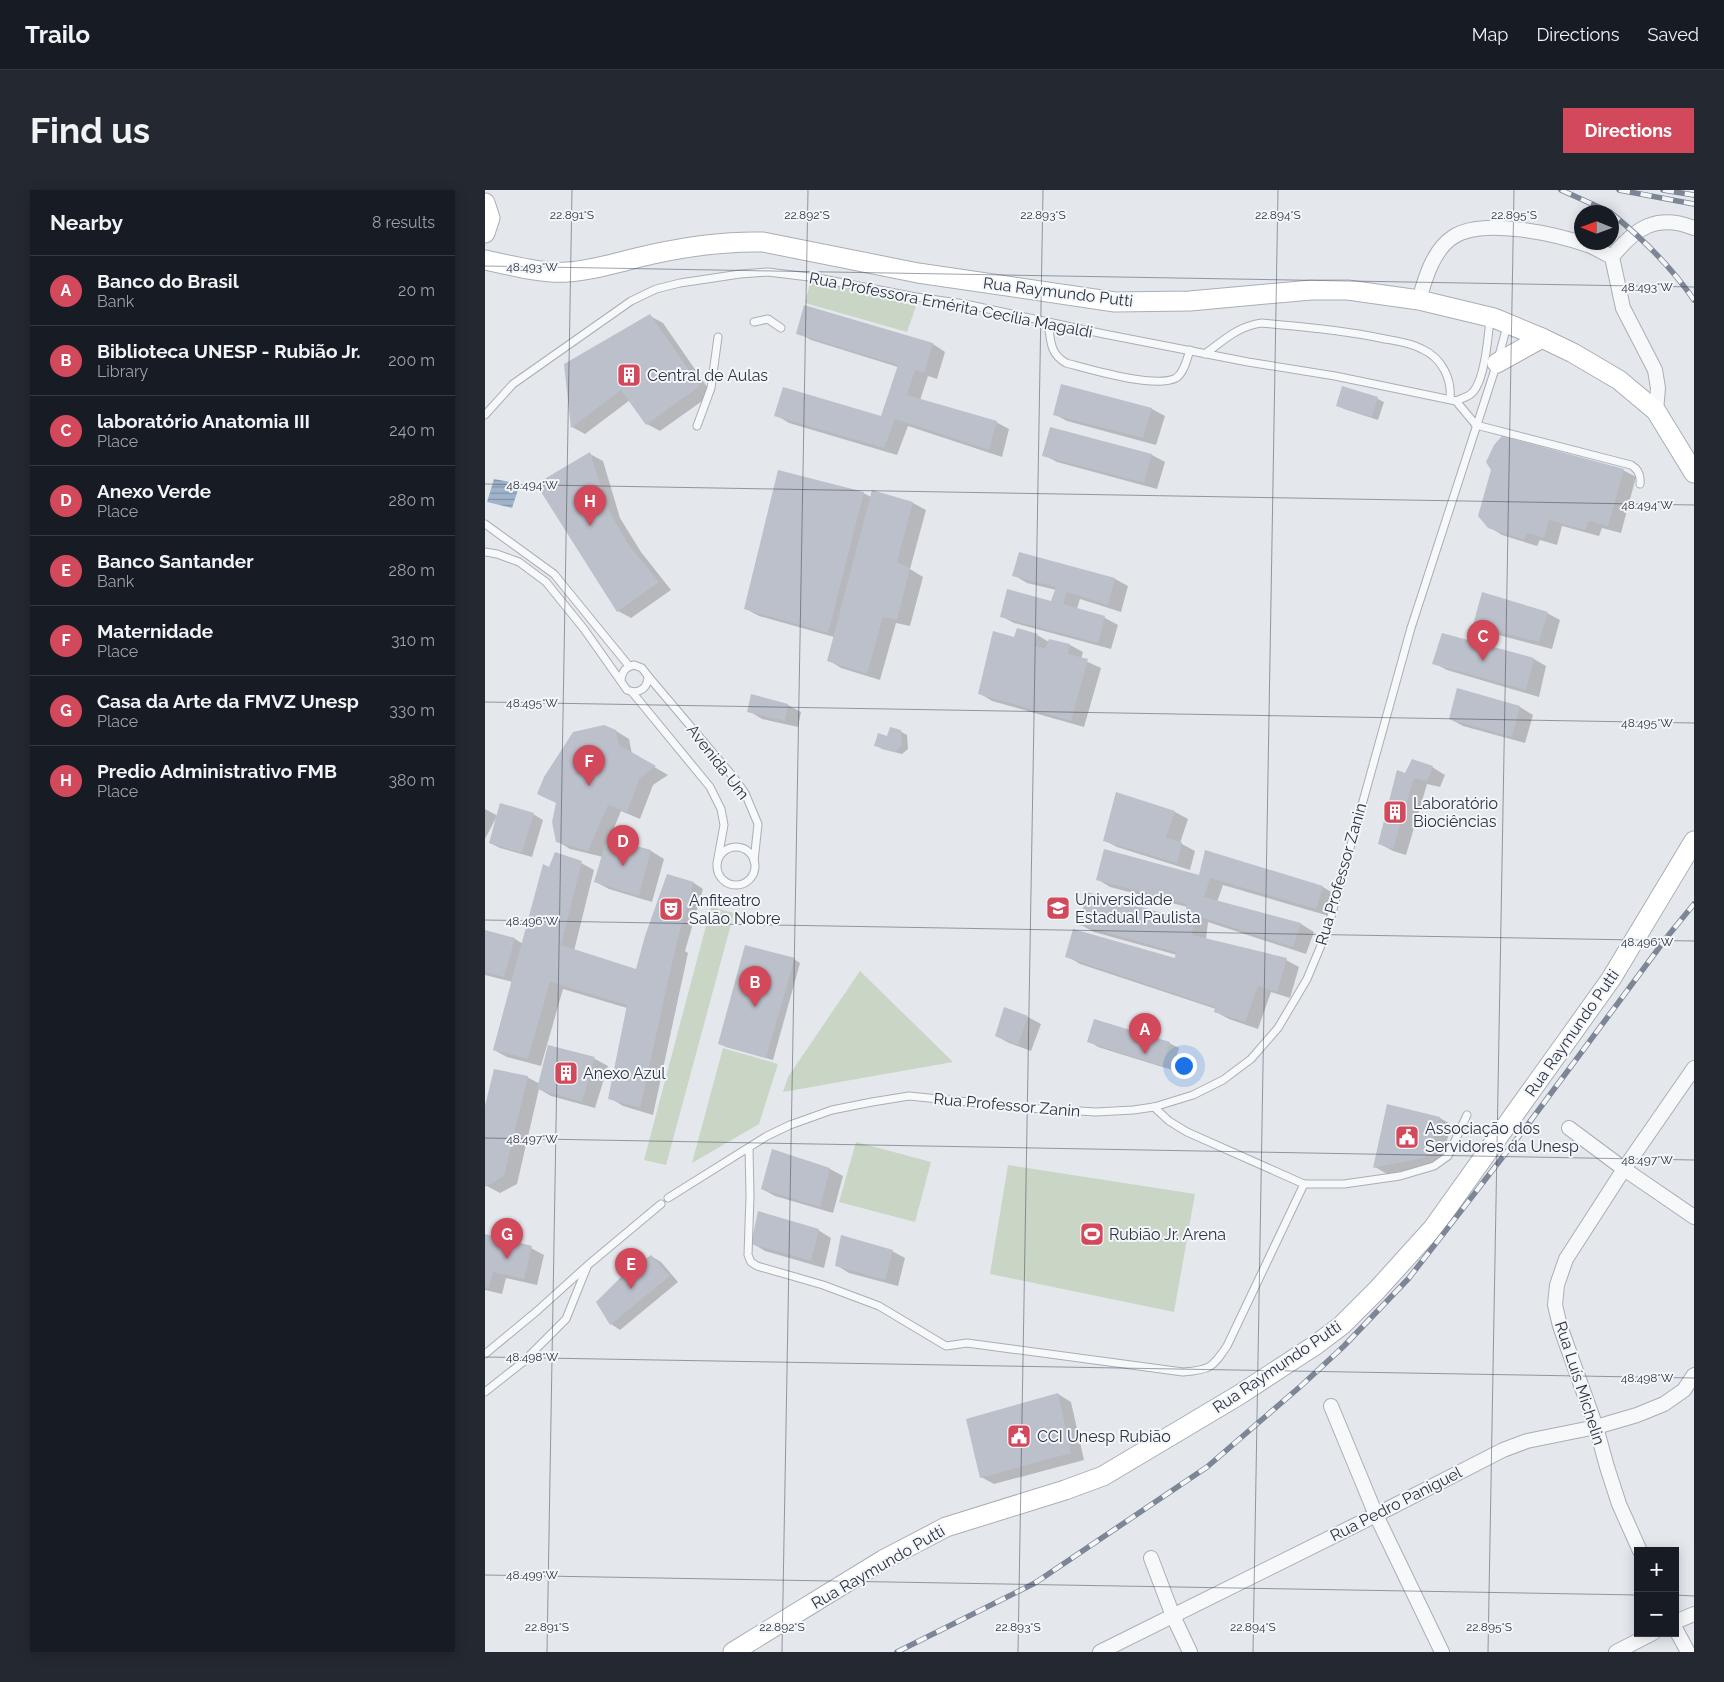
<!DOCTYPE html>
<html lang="en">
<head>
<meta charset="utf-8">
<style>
	body { margin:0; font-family:Raleway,sans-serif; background:#242831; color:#f1f3f6 }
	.controls { position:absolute; right:15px; bottom:15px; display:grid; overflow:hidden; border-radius:0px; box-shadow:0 2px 12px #0003 }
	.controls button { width:45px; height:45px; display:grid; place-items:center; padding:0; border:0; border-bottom:1px solid #363941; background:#171b24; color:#f1f3f6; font:25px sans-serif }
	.compass { position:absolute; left:1089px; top:15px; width:45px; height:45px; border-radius:50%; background:#171b24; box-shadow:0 2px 12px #0003; rotate:271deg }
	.you { position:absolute; left:698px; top:875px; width:18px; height:18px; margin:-12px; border:4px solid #fff; border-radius:50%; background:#1a73e8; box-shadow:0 0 0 8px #1a73e833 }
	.badge { display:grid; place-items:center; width:32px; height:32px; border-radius:50%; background:#d1495b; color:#fff; font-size:16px; font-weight:700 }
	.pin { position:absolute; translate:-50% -41px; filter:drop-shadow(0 1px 2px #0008) }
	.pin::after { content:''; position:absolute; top:26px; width:18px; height:15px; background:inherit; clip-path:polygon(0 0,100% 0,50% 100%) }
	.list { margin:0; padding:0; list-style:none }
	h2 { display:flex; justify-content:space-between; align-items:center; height:65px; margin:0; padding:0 20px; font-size:21px }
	h2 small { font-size:16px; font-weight:400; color:#9ea1a6 }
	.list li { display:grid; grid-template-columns:32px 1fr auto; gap:15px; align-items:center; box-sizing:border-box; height:70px; padding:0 20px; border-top:1px solid #363941 }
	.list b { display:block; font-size:19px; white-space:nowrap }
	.list p { margin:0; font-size:16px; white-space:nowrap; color:#9ea1a6 }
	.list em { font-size:16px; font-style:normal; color:#9ea1a6 }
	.map { position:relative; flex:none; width:1209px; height:1462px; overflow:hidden; border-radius:0px }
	header { display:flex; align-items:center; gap:30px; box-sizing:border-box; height:70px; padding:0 25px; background:#171b24; border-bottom:1px solid #363941 }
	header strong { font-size:24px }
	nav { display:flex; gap:28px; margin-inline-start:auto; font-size:18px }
	.intro { display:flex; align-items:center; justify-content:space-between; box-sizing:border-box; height:120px; padding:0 30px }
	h1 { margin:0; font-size:35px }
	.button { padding:12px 22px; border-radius:0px; background:#d1495b; color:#fff; font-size:18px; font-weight:700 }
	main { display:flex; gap:30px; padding:0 30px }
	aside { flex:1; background:#171b24; border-radius:0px; box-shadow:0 2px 12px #0003 }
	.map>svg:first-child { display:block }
	.green { fill:#c9d6c5 }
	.water { fill:url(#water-rules) }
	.shadow { fill:#0003 }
	.building { fill:#bbc0ca }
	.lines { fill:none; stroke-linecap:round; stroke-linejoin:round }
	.lane-casing { stroke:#a9aeb7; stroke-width:9 }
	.street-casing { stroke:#a9aeb7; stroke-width:16 }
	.secondary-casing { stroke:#a9aeb7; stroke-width:21 }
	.lane { stroke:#f7f8fa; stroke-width:7 }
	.street { stroke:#f7f8fa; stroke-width:14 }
	.secondary { stroke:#fff; stroke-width:19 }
	.rail-casing { stroke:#7d8696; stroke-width:5.5 }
	.rail { stroke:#f4f6f9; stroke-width:4; stroke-dasharray:11; stroke-linecap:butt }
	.ticks { fill:none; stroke:#2b3445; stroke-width:1; stroke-opacity:0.45 }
	.labels { text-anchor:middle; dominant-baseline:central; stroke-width:4; stroke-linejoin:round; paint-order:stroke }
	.street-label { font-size:16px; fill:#2b3445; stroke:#f4f6f9 }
	.poi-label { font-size:16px; fill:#2b3445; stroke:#f4f6f9; text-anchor:start }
	.ticks-label { font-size:12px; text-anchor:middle; fill:#2b3445; stroke:#f4f6f9; stroke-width:4; stroke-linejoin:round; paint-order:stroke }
</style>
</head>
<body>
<header>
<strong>Trailo</strong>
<nav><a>Map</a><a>Directions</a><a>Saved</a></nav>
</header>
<div class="intro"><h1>Find us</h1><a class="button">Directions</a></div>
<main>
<aside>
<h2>Nearby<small>8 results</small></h2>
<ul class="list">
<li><span class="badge">A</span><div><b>Banco do Brasil</b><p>Bank</p></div><em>20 m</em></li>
<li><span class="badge">B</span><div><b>Biblioteca UNESP - Rubião Jr.</b><p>Library</p></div><em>200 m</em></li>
<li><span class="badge">C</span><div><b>laboratório Anatomia III</b><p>Place</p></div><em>240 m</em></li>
<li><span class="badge">D</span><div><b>Anexo Verde</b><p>Place</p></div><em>280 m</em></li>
<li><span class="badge">E</span><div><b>Banco Santander</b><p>Bank</p></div><em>280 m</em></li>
<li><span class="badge">F</span><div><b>Maternidade</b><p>Place</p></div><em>310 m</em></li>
<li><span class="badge">G</span><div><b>Casa da Arte da FMVZ Unesp</b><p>Place</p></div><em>330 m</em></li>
<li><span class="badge">H</span><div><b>Predio Administrativo FMB</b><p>Place</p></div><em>380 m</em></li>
</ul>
</aside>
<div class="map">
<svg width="1209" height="1462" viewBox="0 0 1209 1462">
	<defs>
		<pattern id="water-rules" width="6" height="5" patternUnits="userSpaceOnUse" patternTransform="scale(1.25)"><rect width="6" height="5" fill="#9fb4cc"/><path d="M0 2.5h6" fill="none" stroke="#8293a7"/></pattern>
	</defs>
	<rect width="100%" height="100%" fill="#e4e7ec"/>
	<g class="green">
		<polygon points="326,90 431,116 422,142 320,113"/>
		<polygon points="226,717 249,723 181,975 159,970"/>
		<polygon points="375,781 468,872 298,902 303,887"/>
		<polygon points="238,858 293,874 274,934 207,973"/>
		<polygon points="371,952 446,972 430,1032 354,1012"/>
		<polygon points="523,975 710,1004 689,1122 505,1084"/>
	</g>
	<polygon class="water" points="9,289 35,294 27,318 2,312"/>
	<g class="shadow">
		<polygon points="165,126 178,133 227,204 175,241 162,234 145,210 100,244 87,237"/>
		<polygon points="313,143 448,154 460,162 452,189 443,186 435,210 511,232 524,239 517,267 423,236 412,265 304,233 291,225 397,227 413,177 326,150"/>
		<polygon points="577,196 667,219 680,226 671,255 582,231 569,224"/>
		<polygon points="858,198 893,209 899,212 893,230 859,219 853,215"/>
		<polygon points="105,264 118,271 135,328 156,362 186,400 146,428 133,421"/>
		<polygon points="559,265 667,265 680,272 672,299 572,272"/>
		<polygon points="1138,280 1151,287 1136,343 1117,338 1114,346 1077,336 1072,355 1055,350 1052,356 1017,345 1004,337"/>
		<polygon points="387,302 428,313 441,320 425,379 438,387 425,436 411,433 395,490 356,478 343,470 349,447 274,426 261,419 378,303 386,307"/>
		<polygon points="529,385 630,389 643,396 636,422 595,409 592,419 620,428 633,435 626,459 529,433 516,426 567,412 571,400 542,393"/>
		<polygon points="1062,423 1075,430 1067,459 1002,442 989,434"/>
		<polygon points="552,445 564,452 585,455 598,462 596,469 616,478 599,537 507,511 494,503 530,448"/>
		<polygon points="1049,469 1061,476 1054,507 962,480 949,473"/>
		<polygon points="973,499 1035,517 1048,525 1040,553 978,536 965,529"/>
		<polygon points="303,515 316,522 313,537 277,529 264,521"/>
		<polygon points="131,541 144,549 147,564 183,585 168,595 155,629 136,621 124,650 166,661 179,669 167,712 124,699 111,692 118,667 85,659 72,651"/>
		<polygon points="415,541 422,545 423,559 417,564 397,559 391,555"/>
		<polygon points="947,577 960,585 955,597 942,594 921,665 908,661 895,654 921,585"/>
		<polygon points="0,619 13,626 48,624 58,630 47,667 15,658 5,653 12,626 0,649"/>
		<polygon points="690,622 703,629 695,653 710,661 705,680 632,657 619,650"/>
		<polygon points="96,673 109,680 89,761 152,781 183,685 209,693 218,699 200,761 203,763 168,925 138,916 125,908 142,818 78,799 56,876 22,867 9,860 28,792 0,785 0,741 30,749 38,754 64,678"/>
		<polygon points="715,687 838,697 851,705 844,726 738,695 732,712 816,734 829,742 821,764 723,732 721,749 801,770 814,777 805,808 786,802 773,839 744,829 731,822 731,819 595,774 582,766 691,769 692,765 609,742 596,735 700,731 702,717 625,697 612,689"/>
		<polygon points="309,769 315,773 288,870 241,857 235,854"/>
		<polygon points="543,827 556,834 546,861 524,853 511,846"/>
		<polygon points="604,851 684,853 694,858 687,880 613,857"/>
		<polygon points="64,856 110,869 123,876 110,918 66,906 54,899 32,994 15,1003 0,995 0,925 42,887 55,894"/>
		<polygon points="955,928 967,935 954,974 902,984 890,977"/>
		<polygon points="345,979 358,986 348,1023 290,1006 277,999"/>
		<polygon points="333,1040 346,1048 339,1078 280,1061 267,1053"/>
		<polygon points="0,1045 46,1058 59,1065 52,1095 21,1088 17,1104 0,1100"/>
		<polygon points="407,1061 420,1068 413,1096 364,1083 351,1075"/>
		<polygon points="166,1066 176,1072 193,1092 135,1140 126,1134 113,1112"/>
		<polygon points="573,1204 586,1212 599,1270 509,1294 496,1287"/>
	</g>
	<g class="building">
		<polygon points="319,115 448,153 439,183 430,180 422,205 512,231 504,260 410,229 399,258 289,226 298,197 396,226 413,175 311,144"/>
		<polygon points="165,124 215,196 161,235 136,200 86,238 79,174"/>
		<polygon points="576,194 667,218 658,248 568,225"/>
		<polygon points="857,196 893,207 887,227 851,216"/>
		<polygon points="565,237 667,264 659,293 557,266"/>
		<polygon points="1017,246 1139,279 1123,336 1104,331 1100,340 1064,330 1059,348 1042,343 1039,350 1003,338 993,326 1006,280 1001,272 1009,255"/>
		<polygon points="105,262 123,319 143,354 174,392 132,422 51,294"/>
		<polygon points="293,280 379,302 343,443 259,419"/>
		<polygon points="387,300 428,312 412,372 425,378 412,430 398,427 382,484 342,471"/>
		<polygon points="534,362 630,388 623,415 582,402 578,414 620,426 613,453 515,427 522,399 566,411 571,397 527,386"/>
		<polygon points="997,402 1063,422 1054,452 988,435"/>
		<polygon points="532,438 553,444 549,455 560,459 564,449 585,454 583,464 603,469 586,531 493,504 508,441 529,447"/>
		<polygon points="957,443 1049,468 1041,500 947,474"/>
		<polygon points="972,498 1035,516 1027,547 964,529"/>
		<polygon points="266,504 303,514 300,531 262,522"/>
		<polygon points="119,535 131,540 134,555 171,576 155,588 142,622 123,615 103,661 71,652 67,632 71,613 52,604 59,587 88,542"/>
		<polygon points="405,537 416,540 417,555 411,562 389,556 393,543 402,546"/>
		<polygon points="927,569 948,576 942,591 929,588 908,659 893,654 912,580 920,583"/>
		<polygon points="631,602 690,621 681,648 697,652 692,673 618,651"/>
		<polygon points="15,613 49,623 37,663 4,653"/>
		<polygon points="122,648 166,660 154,706 109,692"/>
		<polygon points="619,659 714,685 720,660 838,696 831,719 725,688 719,707 816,733 808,757 710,725 707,745 802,768 792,802 773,796 760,832 729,822 730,817 580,767 588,739 690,768 691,762 594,735 602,702 699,729 702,714 611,690"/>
		<polygon points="70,662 97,671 76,755 151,779 160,746 182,684 209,692 191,755 155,918 123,909 142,815 65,792 43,869 8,860 58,674 64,677"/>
		<polygon points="0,740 30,748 19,787 0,782"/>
		<polygon points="260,755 310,768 281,868 233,854"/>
		<polygon points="519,817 543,826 533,855 510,846"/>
		<polygon points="609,829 685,852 677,876 602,852"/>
		<polygon points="63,855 110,867 97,912 52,899"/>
		<polygon points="9,879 43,886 19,986 0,997 0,916"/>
		<polygon points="902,914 955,927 941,967 888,978"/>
		<polygon points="287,959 345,978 335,1017 276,999"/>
		<polygon points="273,1021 334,1039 326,1071 266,1054"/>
		<polygon points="0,1044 47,1056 39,1089 8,1082 4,1098 0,1097"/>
		<polygon points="356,1045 408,1060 400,1090 350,1076"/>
		<polygon points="166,1065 185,1086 125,1135 111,1112 138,1085"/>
		<polygon points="573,1203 586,1263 495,1288 481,1229"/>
	</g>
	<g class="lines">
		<g class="lane-casing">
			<g id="lane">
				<polyline points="269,132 283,129 296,138"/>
				<path d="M563 132C566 150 564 163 581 173 604 179 670 199 691 188 699 183 702 169 705 160"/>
				<path d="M720 164C739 150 753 136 777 133 818 137 859 140 900 149 912 151 926 153 937 159 957 168 967 189 965 209"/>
				<path d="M971 211C977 208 984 207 988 202 1000 188 1003 148 1005 129"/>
				<polyline points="971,211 991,235"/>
				<polyline points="0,225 28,194 146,111 171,99 195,93 255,84 283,82 332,88 431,107 480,114 619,144 763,172 850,186 971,211"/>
				<path d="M991 235 1146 275C1153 279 1156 286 1155 294"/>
				<polyline points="212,236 226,198 233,147"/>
				<polyline points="0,334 69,384 144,476"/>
				<path d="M0 362 12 364 34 372 61 392 99 439 142 500C154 505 163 498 163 486L157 478 149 475C140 477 137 482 136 490"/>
				<polyline points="163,486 250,589 260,603 273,634 269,671"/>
				<polyline points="147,502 225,597 236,619 239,635 232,673"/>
				<circle cx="251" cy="676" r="19"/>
				<polyline points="669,917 684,931 702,942 819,994 859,994 915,986 949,976 963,966 982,925"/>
				<path d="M264 958 265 1006 263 1065 266 1072 272 1076 338 1095 394 1116 461 1156 482 1153 698 1182C725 1180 727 1178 742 1156L819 994"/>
				<polyline points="183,1008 282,946 305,935 347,920 387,912 424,906 543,918 611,922 648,920 669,917 708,905 738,890 766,869 793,838 822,789 842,741 926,438 1012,173 1022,136"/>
				<polyline points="0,1164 52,1121 103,1075 176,1014"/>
				<polyline points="0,1202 38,1172 81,1129 102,1077"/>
			</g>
		</g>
		<g class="street-casing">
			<g id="street">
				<path d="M934 110C940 89 948 60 968 47 998 27 1070 44 1103 55 1111 58 1119 63 1127 67"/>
				<path d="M1171 221 1173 198 1170 180 1138 118 1127 67C1150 38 1172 23 1209 38"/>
				<polyline points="1084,938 1139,979 1209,1027"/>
				<polyline points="846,1216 891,1325 957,1462"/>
				<polyline points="1155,1361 1134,1314 1122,1277 1111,1237 1075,1136 1070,1115 1072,1095 1081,1069 1139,979 1209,878"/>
				<polyline points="666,1368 688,1426 705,1462"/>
				<polyline points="1190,1432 1209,1424"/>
				<polyline points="1190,1438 1203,1462"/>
				<polyline points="615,1462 891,1325 1018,1260 1042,1251 1111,1237 1152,1225 1179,1214 1199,1200 1209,1185"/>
				<polyline points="1131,1462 1168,1443"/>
			</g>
		</g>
		<g class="secondary-casing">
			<g id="secondary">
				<polyline points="0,13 5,28 0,43"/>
				<path d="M0 70C25 75 57 84 83 82 112 80 140 70 168 64 205 56 241 51 278 52L433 83 630 112 705 111 826 100H863L934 110 1009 128 1057 148 1088 163 1134 190 1171 221 1209 283"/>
				<polyline points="1012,173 1057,148"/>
				<polyline points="248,1462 398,1370 461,1337 580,1300 618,1286 754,1205 832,1154 857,1135 892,1100 948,1038 1126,789 1209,651"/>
			</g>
		</g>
		<use href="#lane" class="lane"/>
		<use href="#street" class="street"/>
		<use href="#secondary" class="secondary"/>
		<g class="rail-casing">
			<g id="rail">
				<polyline points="1076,0 1125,22"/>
				<polyline points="1134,0 1209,14"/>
				<polyline points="1178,0 1209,5"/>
				<path d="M1126 23C1157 48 1187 78 1209 110"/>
				<polyline points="412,1462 550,1393 722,1277 817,1195 859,1156 924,1088 1041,937 1182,747 1209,714"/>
			</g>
		</g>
		<use href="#rail" class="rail"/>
	</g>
	<path class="ticks" d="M0 76 1209 97M0 294 1209 315M0 512 1209 533M0 730 1209 751M0 948 1209 970M0 1167 1209 1188M0 1385 1153 1405M1190 1405 1209 1406M62 1462 87 0M297 1462 323 0M533 1462 558 0M768 1462 793 0M1003 1462 1029 0"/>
	<defs>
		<g id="building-square" transform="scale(1.25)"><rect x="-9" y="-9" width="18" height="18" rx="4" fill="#d1495b" stroke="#f4f6f9"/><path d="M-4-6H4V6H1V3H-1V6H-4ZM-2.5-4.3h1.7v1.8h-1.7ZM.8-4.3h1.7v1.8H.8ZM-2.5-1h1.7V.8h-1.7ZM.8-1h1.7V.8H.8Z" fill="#fff"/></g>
		<g id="university-square" transform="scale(1.25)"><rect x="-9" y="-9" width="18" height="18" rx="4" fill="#d1495b" stroke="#f4f6f9"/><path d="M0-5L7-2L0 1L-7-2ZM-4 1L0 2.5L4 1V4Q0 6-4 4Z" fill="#fff"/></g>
		<g id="theatre-square" transform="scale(1.25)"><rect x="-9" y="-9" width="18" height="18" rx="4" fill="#d1495b" stroke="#f4f6f9"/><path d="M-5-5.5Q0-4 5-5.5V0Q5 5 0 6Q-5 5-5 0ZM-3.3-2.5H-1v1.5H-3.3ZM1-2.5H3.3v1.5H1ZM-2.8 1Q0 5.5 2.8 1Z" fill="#fff"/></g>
		<g id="civic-square" transform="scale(1.25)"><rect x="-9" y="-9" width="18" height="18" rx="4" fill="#d1495b" stroke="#f4f6f9"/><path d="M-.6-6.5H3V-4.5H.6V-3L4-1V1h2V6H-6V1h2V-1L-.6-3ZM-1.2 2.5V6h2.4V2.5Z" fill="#fff"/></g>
		<g id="stadium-square" transform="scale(1.25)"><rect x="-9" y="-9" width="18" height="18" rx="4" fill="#d1495b" stroke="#f4f6f9"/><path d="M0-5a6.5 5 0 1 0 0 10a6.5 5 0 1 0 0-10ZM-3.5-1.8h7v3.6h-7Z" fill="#fff"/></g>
	</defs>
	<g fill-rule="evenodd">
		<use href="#building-square" x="144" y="185"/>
		<use href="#building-square" x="910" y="622"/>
		<use href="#university-square" x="573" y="718"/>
		<use href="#theatre-square" x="186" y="719"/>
		<use href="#building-square" x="81" y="883"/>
		<use href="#civic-square" x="922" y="947"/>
		<use href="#stadium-square" x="607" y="1044"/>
		<use href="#civic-square" x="534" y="1246"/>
	</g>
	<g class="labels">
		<g class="street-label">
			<text transform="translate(573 102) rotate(7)">Rua Raymundo Putti</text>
			<text transform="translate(466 115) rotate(11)">Rua Professora Emérita Cecília Magaldi</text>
			<text transform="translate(233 572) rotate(52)">Avenida Um</text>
			<text transform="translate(856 684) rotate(-74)">Rua Professor Zanin</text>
			<text transform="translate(1087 843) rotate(-55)">Rua Raymundo Putti</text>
			<text transform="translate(522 915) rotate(5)">Rua Professor Zanin</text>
			<text transform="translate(792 1177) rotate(-34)">Rua Raymundo Putti</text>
			<text transform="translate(1095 1193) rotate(72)">Rua Luís Michelin</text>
			<text transform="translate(911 1314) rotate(-27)">Rua Pedro Paniguel</text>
			<text transform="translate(393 1377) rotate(-30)">Rua Raymundo Putti</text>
		</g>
		<g class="poi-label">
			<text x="162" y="185">Central de Aulas</text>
			<text x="928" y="613">Laboratório<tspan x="928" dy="18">Biociências</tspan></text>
			<text x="590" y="709">Universidade<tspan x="590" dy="18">Estadual Paulista</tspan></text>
			<text x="204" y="710">Anfiteatro<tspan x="204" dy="18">Salão Nobre</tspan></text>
			<text x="98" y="883">Anexo Azul</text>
			<text x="940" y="938">Associação dos<tspan x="940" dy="18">Servidores da Unesp</tspan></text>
			<text x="624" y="1044">Rubião Jr. Arena</text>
			<text x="552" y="1246">CCI Unesp Rubião</text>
		</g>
	</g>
	<g class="ticks-label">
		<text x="87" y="29">22.891°S</text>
		<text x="322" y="29">22.892°S</text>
		<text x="558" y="29">22.893°S</text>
		<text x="793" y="29">22.894°S</text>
		<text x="1029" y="29">22.895°S</text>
		<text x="47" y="81">48.493°W</text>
		<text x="1162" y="101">48.493°W</text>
		<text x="47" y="299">48.494°W</text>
		<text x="1162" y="319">48.494°W</text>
		<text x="47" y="517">48.495°W</text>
		<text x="1162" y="537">48.495°W</text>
		<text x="47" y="735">48.496°W</text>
		<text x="1162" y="756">48.496°W</text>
		<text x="47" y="953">48.497°W</text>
		<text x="1162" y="974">48.497°W</text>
		<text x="47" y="1171">48.498°W</text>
		<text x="1162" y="1192">48.498°W</text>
		<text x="47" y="1389">48.499°W</text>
		<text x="62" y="1441">22.891°S</text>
		<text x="297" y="1441">22.892°S</text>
		<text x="533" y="1441">22.893°S</text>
		<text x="768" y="1441">22.894°S</text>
		<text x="1004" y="1441">22.895°S</text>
	</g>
</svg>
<div class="controls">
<button>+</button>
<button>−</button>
</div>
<svg class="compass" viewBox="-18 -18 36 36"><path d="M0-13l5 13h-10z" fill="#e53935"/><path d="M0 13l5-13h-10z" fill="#9ea1a6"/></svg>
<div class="you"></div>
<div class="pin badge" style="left:660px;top:864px">A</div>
<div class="pin badge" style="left:270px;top:817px">B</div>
<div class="pin badge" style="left:998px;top:471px">C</div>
<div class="pin badge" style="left:138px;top:676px">D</div>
<div class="pin badge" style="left:146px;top:1099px">E</div>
<div class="pin badge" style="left:104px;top:596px">F</div>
<div class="pin badge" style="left:22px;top:1069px">G</div>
<div class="pin badge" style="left:105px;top:336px">H</div>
</div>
</main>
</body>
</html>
